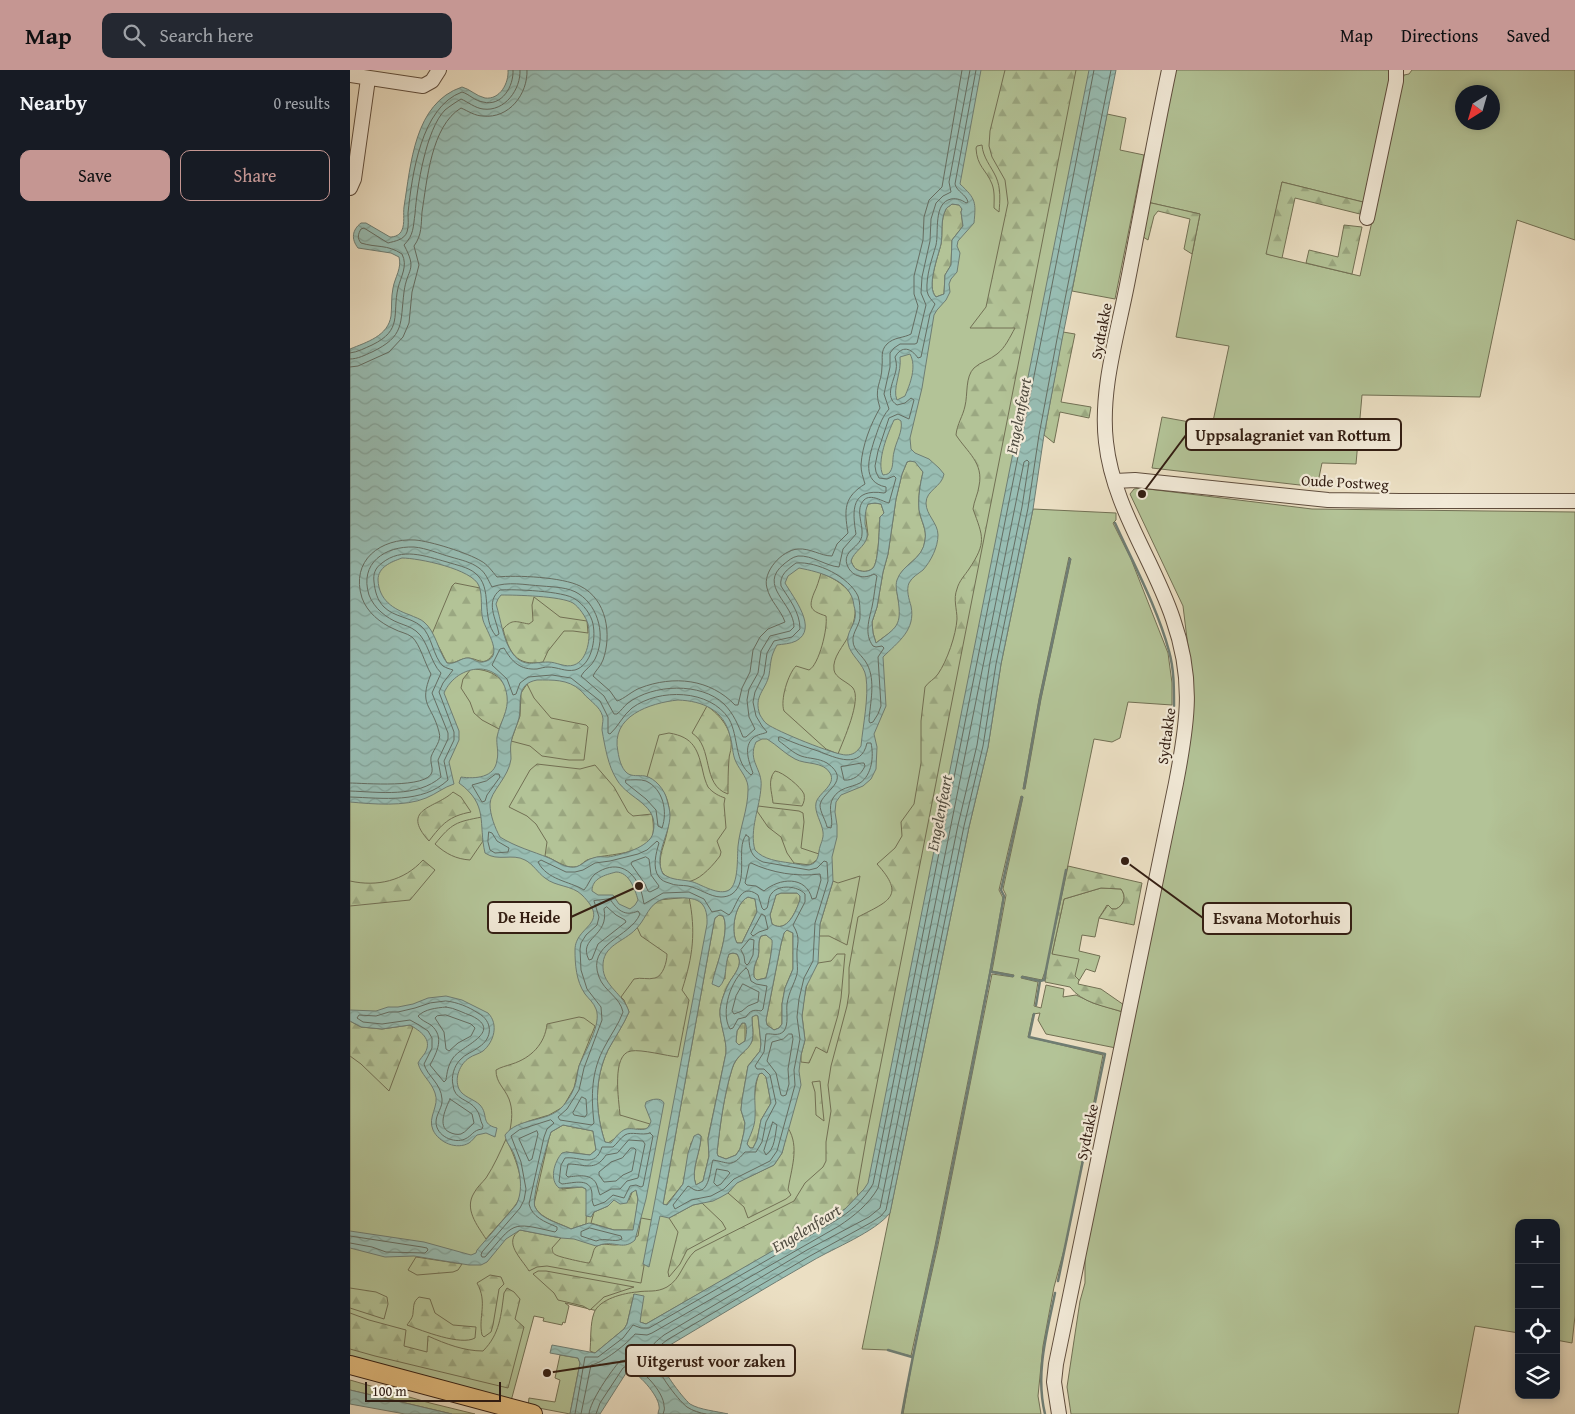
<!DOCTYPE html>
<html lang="en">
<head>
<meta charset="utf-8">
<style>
	body { margin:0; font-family:"Gentium Book Plus",serif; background:#242831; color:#f1f3f6 }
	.controls { position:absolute; right:15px; bottom:15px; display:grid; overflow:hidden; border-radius:10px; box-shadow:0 2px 8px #0003 }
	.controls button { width:45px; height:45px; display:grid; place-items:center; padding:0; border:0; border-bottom:1px solid #363941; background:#171b24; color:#f1f3f6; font:25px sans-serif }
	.compass { position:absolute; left:1105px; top:15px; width:45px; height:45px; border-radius:50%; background:#171b24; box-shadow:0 2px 8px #0003; rotate:217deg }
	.scale { position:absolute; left:15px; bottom:12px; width:136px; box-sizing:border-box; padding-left:5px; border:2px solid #321d12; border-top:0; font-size:14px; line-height:18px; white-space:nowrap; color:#321d12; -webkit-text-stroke:4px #f2ead8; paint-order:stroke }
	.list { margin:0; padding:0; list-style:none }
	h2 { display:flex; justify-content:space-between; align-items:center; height:65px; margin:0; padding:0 20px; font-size:21px }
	h2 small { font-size:16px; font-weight:400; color:#9ea1a6 }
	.actions { display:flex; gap:10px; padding:15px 20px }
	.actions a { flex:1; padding:11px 0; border:1px solid #c59692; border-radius:10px; text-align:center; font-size:18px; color:#c59692 }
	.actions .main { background:#c59692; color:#111 }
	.icon { flex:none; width:28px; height:28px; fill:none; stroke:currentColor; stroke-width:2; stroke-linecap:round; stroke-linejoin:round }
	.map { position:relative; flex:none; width:1225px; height:1344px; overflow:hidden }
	header { display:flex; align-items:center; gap:30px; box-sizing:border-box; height:70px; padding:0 25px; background:#c59692; color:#111 }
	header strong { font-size:24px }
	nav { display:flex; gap:28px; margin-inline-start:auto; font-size:18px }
	.search { width:350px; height:45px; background:#242831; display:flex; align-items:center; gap:12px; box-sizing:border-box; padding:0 18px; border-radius:10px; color:#9ea1a6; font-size:19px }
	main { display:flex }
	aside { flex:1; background:#171b24 }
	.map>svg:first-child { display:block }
	.green { fill:#b3c397; stroke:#727054; fill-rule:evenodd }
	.forest { fill:url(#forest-firs); stroke:#727054 }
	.water { fill:url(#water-waves); stroke:#6f7d73; fill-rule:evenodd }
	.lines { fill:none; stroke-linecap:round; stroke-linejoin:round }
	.shore { stroke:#656d62; stroke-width:1 }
	.stream { stroke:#6f7d73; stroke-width:2.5 }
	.minor-casing { stroke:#604e3e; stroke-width:16 }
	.major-casing { stroke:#321d12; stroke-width:20 }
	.minor { stroke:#f2ead8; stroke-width:14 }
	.major { stroke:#e6c082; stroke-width:18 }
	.labels { text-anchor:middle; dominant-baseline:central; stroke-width:4.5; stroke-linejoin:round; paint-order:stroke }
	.street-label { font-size:15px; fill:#321d12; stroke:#f2ead8 }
	.water-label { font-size:16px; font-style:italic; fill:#514d42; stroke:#f2ead8 }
	.leader { fill:none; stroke:#321d12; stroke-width:2 }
	.callout-dot { fill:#321d12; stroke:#f2ead8; stroke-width:2 }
	.callout { fill:#f2ead8; stroke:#321d12; stroke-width:2 }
	.callout-label { font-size:16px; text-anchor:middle; font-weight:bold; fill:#321d12 }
</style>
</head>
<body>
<header>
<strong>Map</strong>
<div class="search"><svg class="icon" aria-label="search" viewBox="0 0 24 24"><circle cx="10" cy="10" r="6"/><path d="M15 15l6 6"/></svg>Search here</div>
<nav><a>Map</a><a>Directions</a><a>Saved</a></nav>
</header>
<main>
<aside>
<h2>Nearby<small>0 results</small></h2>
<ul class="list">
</ul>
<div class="actions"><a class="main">Save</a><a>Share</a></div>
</aside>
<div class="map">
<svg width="1225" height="1344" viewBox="0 0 1225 1344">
	<defs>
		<pattern id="forest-firs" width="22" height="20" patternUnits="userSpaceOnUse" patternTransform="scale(1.25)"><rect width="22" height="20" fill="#b3c397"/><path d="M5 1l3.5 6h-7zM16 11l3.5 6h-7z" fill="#9aa781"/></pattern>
		<pattern id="water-waves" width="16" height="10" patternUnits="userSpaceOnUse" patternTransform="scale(1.25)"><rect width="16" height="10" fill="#98bdb3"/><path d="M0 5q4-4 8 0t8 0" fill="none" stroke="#83a299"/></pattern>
	</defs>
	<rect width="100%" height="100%" fill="#ebdfc3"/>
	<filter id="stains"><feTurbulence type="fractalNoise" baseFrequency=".004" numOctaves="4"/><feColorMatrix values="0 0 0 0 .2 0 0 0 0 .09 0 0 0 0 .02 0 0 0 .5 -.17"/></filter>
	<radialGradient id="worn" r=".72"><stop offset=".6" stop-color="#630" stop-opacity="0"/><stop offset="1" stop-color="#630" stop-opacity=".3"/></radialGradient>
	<g class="green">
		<polygon points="356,0 741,0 520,1115 497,1141 272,1247 215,1233 219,1236 215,1253 213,1252 212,1255 193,1251 194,1248 184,1246 161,1331 0,1290 0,500"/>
		<path d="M824 0H1040L1042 10 1017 133 932 112 917 184 1010 206 1054 5 1059 4 1062 0H1225V170L1167 150 1130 327 1012 325 1006 394 972 393 967 417 802 398 812 347 862 356 879 276 826 267 850 144 797 132ZM1112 22H1142V52H1112Z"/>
		<polygon points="757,44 776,48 770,80 794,85 765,229 722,221"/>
		<polygon points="790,418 962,439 1225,442 1225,1246 1222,1273 1206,1270 1206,1153 1169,1153 1169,1263 1125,1256 1108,1344 721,1344 717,1317 730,1231 735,1213 735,1179 843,618 833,536 780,424 784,419"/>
		<path d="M683 439 766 443V450L763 453 781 489 818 583 822 613V635L778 632 770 668 762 672 744 669 697 896 692 910 672 906 671 908 688 912 684 936 691 938 696 915 714 919 713 927 726 925 743 933 773 942 766 978 696 964 688 950 690 943 683 944 678 967 753 985 717 1169 704 1217 693 1276 688 1326 691 1344H553L563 1286 588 1175 642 904 663 907 664 905 642 901 656 825 653 819 673 727 671 726 649 820 653 828 640 901 585 1176 561 1286 537 1280 512 1279 619 757 638 677 651 594ZM719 487 721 489 691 629 675 719H673L689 629Z"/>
		<path d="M751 818 771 819C777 827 774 835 766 839H762L757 835 749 848 745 867 732 865 729 881 750 886 745 902 736 899 727 914 702 884 714 829Z"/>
		<polygon points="210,1285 228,1288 230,1293 220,1344 178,1336 179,1328 205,1332 210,1310 205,1308"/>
		<polygon points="0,1310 80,1333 125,1344 102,1344 0,1320"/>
	</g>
	<g class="forest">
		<path d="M655 0H726L517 1064 507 1121 508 1126 495 1139 483 1147 296 1254 290 1252 284 1224 277 1254 274 1259 245 1283 240 1281C241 1271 240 1253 244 1243 249 1229 274 1223 287 1222 298 1220 306 1223 317 1217 331 1209 333 1192 345 1181L444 1131 455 1113 473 1097 476 1091V1072L481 1041 478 1015 481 996 497 936 499 923V898L508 847C539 831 556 826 527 794L545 778 552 766 551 752 564 734 571 693V651L575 617C579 611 584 610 588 604 597 591 606 565 607 549 607 539 603 529 607 519 609 511 615 505 619 499 637 472 633 467 623 439 624 431 628 424 629 416 634 393 617 382 606 365 607 354 613 346 615 336 618 324 615 307 624 298 630 292 640 290 647 284 655 278 660 267 665 258H620L636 237 658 133 655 110 642 87 639 76 640 61Z"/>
		<path d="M632 75C633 88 641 96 646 107 651 118 650 131 649 142L644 138C644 130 645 122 642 114 636 99 627 97 626 78L627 76Z"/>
		<polygon points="932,112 1017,133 1014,145 945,128 932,188 916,184"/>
		<polygon points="797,132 850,144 842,184 834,179 840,149 808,141 804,146 798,170 790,165"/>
		<path d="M602 134 610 135 612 139 611 142 613 156 602 170 601 195 595 205 594 224 586 227C576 217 588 187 591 174 593 163 590 150 596 139 597 137 600 136 602 134Z"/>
		<polygon points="994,155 1012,157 1002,204 956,193 959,180 988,187"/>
		<polygon points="713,262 725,264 711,332 741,337 739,348 710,342 704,373 694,365"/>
		<path d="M560 391H565L573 402C570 415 567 431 570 444 572 453 577 461 575 470 574 487 559 491 551 503 540 522 555 537 549 552 545 561 533 567 526 573L523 563 522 552 527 537 533 502 538 484 546 429 552 404 557 392Z"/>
		<path d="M525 433 531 434 534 443 530 447C529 458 529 491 523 498 520 501 515 502 511 501 505 500 503 496 501 491L503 484 515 471 518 465 515 441 518 434Z"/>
		<path d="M471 503C503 516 513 533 499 565 494 576 482 587 484 600 485 608 498 612 503 618 512 630 493 671 488 684L476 679 434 641C430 630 438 604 446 596L459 600C469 595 478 558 476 546 461 541 458 538 464 523 467 517 469 510 471 503Z"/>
		<path d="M105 513 130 518 145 581C133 602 127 584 113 589 106 591 104 594 97 593L82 564 102 516Z"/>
		<path d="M184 527 210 547 237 551 238 563 223 561H214L198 581 193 592C166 597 159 582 153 559 163 548 166 552 179 554L183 551 182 535Z"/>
		<path d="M121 599C146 599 162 613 157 640 155 647 151 653 149 659L132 650 124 643 120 632 111 618 113 609Z"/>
		<polygon points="177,614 184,628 201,648 236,655 238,657 234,690 219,690 192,686 180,676 161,671 170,646 171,623"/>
		<path d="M357 636C370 645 383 660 381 678 381 681 379 685 379 689 378 701 378 713 378 724 351 715 364 677 342 663Z"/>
		<path d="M319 663C344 667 348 680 353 702 354 707 356 713 358 717 363 723 369 726 375 728L374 734 376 758 367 771 371 782 370 786C364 794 352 808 341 811 334 814 314 809 311 800 309 791 311 783 314 774 322 747 324 722 297 707L309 665Z"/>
		<path d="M187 694 230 699 245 695 264 717 278 742 283 746 302 744C303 750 304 758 303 764 298 783 264 784 248 787 245 788 240 789 237 790 232 793 230 797 224 797 214 798 204 789 195 786L197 772 186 754 177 746 159 737 180 700Z"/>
		<path d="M425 701C433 702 451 717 454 724 455 729 454 732 452 736L423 733C422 722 417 710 425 701Z"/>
		<path d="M103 722 111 727 121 742C99 746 92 754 79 771 49 738 87 738 103 722Z"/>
		<polygon points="408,736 449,741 453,743 454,752 451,778 469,784 468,789 460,795 444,793 437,783 431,767 418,757 407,741"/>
		<path d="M132 747 133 771 120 790C106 789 96 784 85 774 102 753 106 752 132 747Z"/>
		<path d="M73 790 85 800 60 830 0 836V811C27 817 54 811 73 790Z"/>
		<path d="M718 796 792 813 784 855 749 848 758 835 762 839H766C774 835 777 827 771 819L751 818 714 829 702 884 729 889 725 906 729 910 728 914 751 919 774 935 773 942C754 936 732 933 720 917L695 912 697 896Z"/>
		<polygon points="510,806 497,875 479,866 469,866 470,854 483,811 488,813"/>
		<path d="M431 823H447L450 826V830C446 841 437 864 422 854L420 845 426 825Z"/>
		<path d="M339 827C346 862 343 886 332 920L339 930 328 987C317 986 291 979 281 981 261 984 269 1031 270 1045L300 1054 297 1059H287L264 1069 258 1073 255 1072C245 1042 244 1009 258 980 265 967 273 955 279 942L274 930 271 927 284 909C291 907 298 910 305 908 313 906 317 892 317 884L291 866 287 857 300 837 309 830Z"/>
		<path d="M398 827 405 829 407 842 392 873H387C380 861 385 833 398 827Z"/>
		<path d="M369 845 373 846C380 859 368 892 364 905L375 909V896L379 884 383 883 387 884C394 895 384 904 379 913 375 920 371 931 370 940 369 952 377 969 376 983L358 1068 359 1086 353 1111 346 1115C340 1100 351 1082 351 1066L348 1064 341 1073 333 1114 316 1135 313 1134 364 852 365 848Z"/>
		<polygon points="437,860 443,863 443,899 435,918 432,934 432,954 429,958 424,960 417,955 416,950 431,874 434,863"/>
		<path d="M416 865 423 870C423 876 418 901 416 908L407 910 404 907C403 899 405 894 408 887 410 880 407 873 411 866Z"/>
		<polygon points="487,884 495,884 491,928 488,945 477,983 466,977 459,993 451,992 451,985 455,970 452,946 454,929 458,909 468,893 481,891"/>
		<path d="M406 944 408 946 411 974 410 981 398 996 392 1030 391 1040 395 1053 394 1062 390 1079 386 1085 376 1089 368 1086 367 1083C370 1055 374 1025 382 999 386 985 398 981 402 971 404 964 402 954 402 947Z"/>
		<path d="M229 947 234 948 245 956 229 996 224 1018 213 1037 199 1045 179 1051 160 1060C162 1049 163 1040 159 1029 154 1017 146 1013 146 1000 151 997 156 996 162 994 181 988 195 974 197 954Z"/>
		<polygon points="0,951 11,957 32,959 60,955 63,957 39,1021 11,994 0,986"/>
		<polygon points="392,953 395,953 395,971 389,975 386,972 387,961"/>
		<path d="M412 1003 416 1006 421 1033 411 1050 407 1070 403 1078H400L397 1074C401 1061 403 1046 404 1033 405 1023 405 1014 409 1004Z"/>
		<polygon points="470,1011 474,1051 466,1045 465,1022 462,1012"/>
		<path d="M213 1055 243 1061 246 1080 240 1085 216 1082 212 1119 232 1117 236 1119 237 1123 236 1154 221 1159C210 1153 187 1148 184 1134L199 1068 201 1062Z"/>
		<path d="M438 1058C450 1077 441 1099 438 1120L441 1125 436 1129 398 1148 394 1137 378 1123 386 1113 424 1095 432 1083Z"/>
		<path d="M156 1069C164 1084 176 1113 169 1129 166 1137 143 1160 136 1169 127 1155 114 1139 124 1123 127 1117 132 1113 136 1108 144 1096 150 1082 156 1069Z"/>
		<polygon points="283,1120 286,1120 288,1129 284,1160 264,1160 241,1153 244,1142 258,1136 265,1129 279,1130"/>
		<polygon points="352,1133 372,1152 376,1159 337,1180 330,1194 319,1207 318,1202 328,1162 319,1148 343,1135"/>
		<path d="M291 1148 302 1150 291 1213 197 1196 187 1197 179 1201C172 1189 152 1172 170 1160L211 1168 202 1178C203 1182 202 1183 206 1185 209 1187 236 1193 239 1193 243 1187 243 1180 245 1178 250 1172 258 1175 265 1175 272 1175 281 1169 288 1166Z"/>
		<polygon points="66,1187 112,1194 108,1200 103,1202 67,1205 58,1200"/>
		<polygon points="188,1201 196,1201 284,1217 254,1227 240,1240 233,1236 208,1230 204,1223 183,1204"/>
		<path d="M140 1205 151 1207 154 1214 149 1219 143 1255 141 1262 134 1267 132 1265C128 1246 138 1233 127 1213Z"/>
		<polygon points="0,1218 26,1222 37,1227 38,1234 34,1249 0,1238"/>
		<path d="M157 1218 164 1222 170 1229 165 1249 174 1257 158 1318 25 1286 0 1279V1243L19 1250 56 1260 54 1276 77 1282 78 1266C96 1274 114 1281 133 1281 150 1264 151 1245 154 1223Z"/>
		<path d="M69 1227 80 1229 85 1243 103 1255 126 1257 125 1268C111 1276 73 1261 57 1255 60 1251 63 1247 63 1243 64 1235 63 1232 69 1227Z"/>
	</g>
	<g class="water">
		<path d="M158 0H631L610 114C626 129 626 132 624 153L608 171 607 176 610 183 607 202 601 209 599 214 600 222 596 230 587 240 584 245 572 318 560 368 561 379 565 383 579 389 589 398 594 404C592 417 576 420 576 433 576 445 588 453 588 465 588 477 581 491 573 500 568 504 562 507 559 513 556 520 559 529 561 536 566 560 548 572 533 587L536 636 524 664 527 677 526 699 521 709 513 716 491 725 486 732 485 742 487 755V767L482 787 483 811 470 854 468 893 456 917 452 946 455 970 451 985 449 1001 451 1015 432 1083 424 1095 387 1113 378 1123 371 1127 363 1131 343 1135 319 1148 310 1146 299 1197 293 1194 357 854C358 830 346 827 325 828 319 828 313 828 307 832 297 839 295 850 286 859 274 872 252 875 253 897 253 916 274 924 279 942 273 956 265 967 258 980 244 1009 245 1042 255 1072L261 1073C265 1068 270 1061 276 1059 286 1057 298 1065 301 1051L295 1036 296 1032C302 1029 311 1027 314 1033L296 1129 285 1170C274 1180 266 1172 254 1174 251 1174 249 1176 246 1176L224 1169 211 1168 170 1160 156 1169 137 1192 131 1195H119L64 1186 35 1187 0 1178V1161L74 1172 121 1185 126 1183 127 1180 166 1135C174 1120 170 1100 164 1084 161 1077 156 1073 155 1065 168 1047 197 1053 212 1037 216 1033 222 1024 224 1018 227 1011 227 1003 229 996 235 981 252 954 246 939 244 933 238 928 235 924 226 911 225 894 225 880 225 855 262 855 232 825 222 815 206 817 195 808 188 803 183 794 175 790 162 783 148 792 135 783 128 753 139 735 109 713L111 707C125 709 145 708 147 690 149 682 146 674 147 667 150 652 159 641 157 626 152 588 107 593 94 623L109 661V670L99 692 104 714C94 717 86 724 76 728 55 737 22 734 0 732V279C17 272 38 266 41 246 42 237 41 227 43 218 45 207 52 198 49 187L41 183 8 178C1 169 2 160 11 153H16L40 167C45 167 50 165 52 160 55 153 53 144 54 137 61 94 64 33 112 17 120 19 126 26 135 28 150 30 159 13 158 0ZM602 134 609 135 612 139 611 142 613 156 602 170 601 195 595 205 594 224 586 227C576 217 588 187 591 174 593 163 590 150 596 139 597 137 600 136 602 134ZM560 284C567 297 560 314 555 326L547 330C542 319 552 302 550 287ZM548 349 551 351C553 362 546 371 544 382 542 389 544 396 540 402 537 405 537 404 533 405 526 392 538 363 544 350ZM560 391 565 392 573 402C570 415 568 427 569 440 571 451 577 459 575 470 573 490 552 494 547 510 545 516 547 522 548 529 552 556 547 557 526 573L523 563 522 552 527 537 533 502 538 484 546 429 552 404 557 392ZM525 433 531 434 534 443 530 447C529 458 529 491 523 498 520 501 515 502 511 501 505 500 503 496 501 491 504 481 515 477 517 467 518 463 516 459 515 454 515 447 515 441 518 434ZM52 488C68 488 123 499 129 516 133 526 130 539 133 550 136 561 156 588 133 592 127 593 124 589 119 588 111 587 106 595 97 593 88 581 86 562 74 552 71 549 64 547 60 545 43 539 29 530 28 510 28 497 41 492 52 488ZM449 498C470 502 502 510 504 536 505 539 506 544 505 548 504 556 496 563 498 573 500 586 514 593 516 607 519 627 513 655 511 676 507 682 503 685 496 685 485 685 426 661 417 654 414 652 412 648 410 645 403 626 416 620 419 605 421 593 420 587 427 575 433 574 440 574 446 571 469 559 443 527 435 513L438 506ZM151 525C166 525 211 526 223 533 229 537 236 547 238 554 241 567 238 590 224 595 215 598 207 592 198 592 184 592 174 598 163 584 153 571 151 550 146 534L148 529ZM187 610C202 610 218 609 230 620 233 622 235 626 238 628 244 634 252 639 253 649 253 652 252 656 252 660 255 677 258 696 267 710 279 730 310 734 303 763 300 777 271 785 258 787 253 787 248 786 243 788 234 790 230 799 220 797 212 796 206 791 199 788 182 781 166 777 150 767 145 758 140 745 140 734 140 722 159 707 161 689 161 684 160 678 161 673 162 665 167 656 169 648 172 632 165 614 187 610ZM328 630C353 631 374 640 380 666 383 675 382 684 386 692 390 701 399 709 398 720 398 739 390 757 388 776 387 786 389 814 379 820 369 826 352 815 343 812 332 809 323 811 313 804 303 785 320 765 320 745 320 740 318 734 317 730 315 720 305 708 295 706 289 705 282 707 277 703 271 698 269 688 268 682 260 646 300 633 328 630ZM412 669H417C427 675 435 684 445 689 456 695 473 691 480 703 487 715 468 723 466 733 464 742 472 753 473 762 474 769 470 774 469 781 467 800 455 795 440 793 428 791 414 790 405 780 399 760 410 737 411 717 413 699 397 691 406 672ZM266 802C279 802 285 819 288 830L285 835 280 839 269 834 263 825H248L242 821C242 808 255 805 266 802ZM431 823H447L450 826V830C446 841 437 864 422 854L420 845 426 825ZM398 827 405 829 407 842 392 873H387C380 861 385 833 398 827ZM369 845 373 846C381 860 365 898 362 914L369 917C378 909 374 895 379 884L383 883 387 884C394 895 384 904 379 913 375 921 371 931 370 940 369 953 377 969 376 983L358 1069 359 1086 353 1111 346 1115C340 1100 351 1082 351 1066L348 1064 344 1066 338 1083 333 1114 317 1135 313 1134 364 852 365 848ZM437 860 443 863V899L435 918 432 934V954L429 958 424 960 417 955 416 950 431 874 434 863ZM416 865 422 870C423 877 418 901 416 908L407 910 404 907C403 898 405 894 408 887 410 879 407 873 411 866ZM406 945 408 946 411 974 410 981 398 996 392 1030 391 1040 395 1053 394 1062 390 1079 386 1085 376 1089 368 1086 367 1083C370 1055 374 1025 382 999 386 984 399 981 402 971 404 964 402 955 402 947ZM392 953H395C398 958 396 966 395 971L389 975 386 972 387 961ZM412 1003 416 1007 421 1033 411 1050 407 1070 403 1078H400L397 1074C400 1065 405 1057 405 1047 406 1032 402 1018 409 1004ZM213 1055 243 1061 246 1080 240 1085 216 1082 212 1083C204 1092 199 1110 209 1118L232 1117 236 1119V1146L241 1147 244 1142 258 1136 264 1130 270 1134 277 1133 281 1123 286 1120 288 1129 283 1160H264L239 1153 221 1159C211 1154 190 1149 185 1137 181 1129 196 1079 199 1068L201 1062Z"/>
		<path d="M739 0H766L712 270 694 365 683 439 651 594 638 677 619 757 540 1143C525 1162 484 1178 462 1191 415 1218 367 1247 320 1275 316 1278 311 1280 310 1286 308 1296 332 1327 340 1334 350 1340 366 1341 378 1344H308C308 1341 310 1339 309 1336 308 1325 288 1302 278 1300L250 1344H220L230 1293 228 1288 200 1283 202 1275 245 1283 274 1259 277 1254 284 1224 294 1226 290 1252 296 1254 495 1139 514 1119 518 1113Z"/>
		<path d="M96 926 112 930 138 943C149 954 144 972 133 981 129 984 123 985 119 988 110 994 104 1008 109 1019 113 1027 124 1029 130 1035 139 1045 130 1054 147 1058L145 1067 136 1063 127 1065C125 1067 122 1071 119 1073 107 1080 89 1073 83 1060 77 1047 90 1036 85 1023 81 1011 71 1005 68 993 70 989 73 986 75 983 83 969 70 961 60 955L32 959 11 957 0 951V940L26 941 38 937H48L63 934 78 928Z"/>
		<polygon points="0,1320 102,1344 55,1344 0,1334"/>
	</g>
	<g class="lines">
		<g class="shore">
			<path d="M0 283C8 282 15 278 22 275 53 260 42 245 48 218 51 206 58 196 52 184 37 174 27 178 11 173 7 168 8 164 11 159L14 158 38 173C45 171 54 170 57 162 59 156 58 149 58 143 62 105 71 37 112 22 119 24 125 31 133 32 152 37 164 16 163 0"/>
			<path d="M0 289C8 289 15 285 22 282 55 266 50 254 54 222 57 198 68 201 54 175 64 165 63 157 65 144 67 117 76 59 95 40 100 36 106 32 111 29 118 32 125 38 133 39 155 42 171 19 170 0"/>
			<path d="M0 297 8 296 39 282 53 267 59 253 62 222 69 195 64 176C72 165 71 155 72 142 77 111 81 56 111 38 118 41 125 46 133 46 159 49 178 24 177 0"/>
			<path d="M429 667H431C443 673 456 677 468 681 486 688 511 700 517 673H521C524 686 522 705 510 713 500 718 490 717 483 728 477 738 484 749 481 758L477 757C476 751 470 742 470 735 472 721 503 711 477 693 468 688 460 689 451 686 443 683 436 676 429 671Z"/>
			<path d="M512 693H514L515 696C511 705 503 711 494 710L491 697Z"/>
			<polygon points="146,704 149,704 150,707 137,725 135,731 132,732 122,715 136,711"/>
			<path d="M276 710C281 710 291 709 296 711 313 719 318 741 312 758L308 756 306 740 296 729 276 713Z"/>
			<path d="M0 713C13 713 78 719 82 702 83 698 80 692 81 687 84 678 92 671 89 662 82 634 68 636 81 604 75 594 70 574 62 567 57 563 49 562 44 559 30 553 17 542 12 528 0 490 31 468 65 470 80 471 118 483 131 491 137 494 142 501 147 507 167 505 212 507 230 516 257 529 262 565 253 590 251 596 245 601 243 606L260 621 267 631C274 629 282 621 290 618 324 605 360 609 385 635H388L392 618 400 602 403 580 410 567 418 559 435 552C431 540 420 531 417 518 412 502 432 480 448 479 460 478 471 486 482 486L487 474 498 463C494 439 494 427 515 414 513 407 511 402 511 395 512 376 521 353 530 338 523 317 532 314 532 296 533 288 530 281 537 274 544 267 554 268 561 264L568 236 564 224V206L573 170 574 147 579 130 592 117 612 0"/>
			<path d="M0 721C29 722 67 728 91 707L88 690 98 669V663L82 623 91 603C80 592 78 570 66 561 61 557 54 555 49 553 36 548 24 538 19 525 9 493 35 476 64 477 76 478 90 484 101 487 111 490 121 492 129 498 136 503 138 510 142 517 158 511 175 515 192 516 203 517 219 517 229 524 249 537 256 567 245 589 242 596 234 600 231 606L254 626 264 644H267C271 641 274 636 278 633 303 614 351 612 374 634 384 644 388 655 393 667H396L405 659 399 647 397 630 399 619 408 603 411 581 420 566 440 561 444 557C444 533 407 516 434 494 438 491 442 487 448 486 462 485 476 496 489 497L493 479 506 464C502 440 501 418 534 423L536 422V417C511 412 519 388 524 371 528 360 531 348 539 339L534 324 540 297V283L544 278 550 274H565L567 273 576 235 571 223 572 207 580 171 581 149 586 133 593 126 601 122 599 112 620 0"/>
			<path d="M0 727C33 728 72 734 98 710L94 691 104 670V662L89 622 93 613 103 600C100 599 96 598 93 596 83 587 82 565 71 556 60 547 44 547 34 537 27 530 25 521 24 512 23 504 25 498 32 493 52 477 75 486 97 492 106 495 118 497 125 503 144 518 130 547 146 566L149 564C146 548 135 532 150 520 164 519 214 521 225 529 233 534 241 544 243 554 246 569 242 595 225 600 215 602 208 597 198 597 195 597 191 598 187 599 170 600 162 592 154 578L150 579 142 595 157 609 163 625 166 624 170 613 178 607 202 605 221 608 250 631 258 647V663L260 664C268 657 273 645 282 638 309 618 360 619 379 649 389 667 384 692 401 705L403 703C399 692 393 677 403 668 407 664 414 664 417 662L412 656 406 646 403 632 405 622 414 604 417 583 424 571 442 567 450 559C450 542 439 529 431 516 429 505 438 499 446 493 467 491 499 507 508 526 510 531 510 540 510 545 511 554 502 562 503 571 503 580 513 586 517 594 526 611 520 633 519 651L520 653 523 652 528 644 531 636 528 587 534 578 532 576 526 577 523 576C514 564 519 550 522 537 524 528 525 516 527 506L524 504C520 506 514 508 509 506 504 505 500 501 498 497 490 480 512 478 512 464 513 454 505 439 514 430 521 423 533 432 539 433L546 408 544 406 537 409 529 408 526 402 525 396 528 381 539 348 548 344 559 349 564 330 561 328 555 333 547 335C534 327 544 311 546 300 547 295 546 291 545 287 552 275 561 278 568 288L571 287 580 244 585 234C582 230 578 227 577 221 576 205 582 189 586 175 589 162 583 133 601 129 607 128 612 130 616 133L618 132C616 124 607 122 605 114L626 0"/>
			<polygon points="139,762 142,763 147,771 159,778 158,782 145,783 140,780 138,772"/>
			<path d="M396 765 399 767C399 779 401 787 413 792L459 800 467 798 474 791 477 792 478 811 465 853 463 891 454 908 449 929 447 947 450 969 444 1000 445 1015 427 1081 420 1091 384 1109 374 1119 361 1126 341 1130 325 1139 323 1135 338 1116C341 1117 342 1119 345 1120 360 1125 360 1098 363 1090 381 1093 381 1098 395 1082H406L412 1072 416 1052 426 1033 420 1005 414 999H407L405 996 414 982 416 964C422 963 428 967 434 961 439 954 436 942 437 934 439 921 444 915 447 904 448 899 447 894 447 888 446 873 452 870 443 855L455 832V824C448 816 429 814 422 823 418 827 419 833 417 838L414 840 412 838 408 825C389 811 387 838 379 845L371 840 362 842 354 829 339 822 313 823 294 834C293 829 292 823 290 818 282 798 265 790 245 804 240 808 238 816 234 820 219 811 197 810 188 792L191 790 216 802H225L233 800 245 793 260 791 288 784 297 780 307 771 309 773C306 783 302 798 309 807 311 810 315 812 319 813 325 816 332 815 338 816 349 818 360 827 371 827 375 827 379 826 382 824 400 811 385 779 396 765Z"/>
			<polygon points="296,787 299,789 301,805 309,816 308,818 300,822 298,821 295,814 281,794 282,792"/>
			<path d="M401 793C422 803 447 807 470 804L471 810 466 828 462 829C456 805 429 808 414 821L406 816 397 815 395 813 399 795Z"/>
			<path d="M260 829C267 840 275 847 288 841L290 844C280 868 236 873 249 907 254 921 270 927 273 942 269 954 261 964 255 976 241 1001 241 1026 244 1053L242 1055 210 1050 208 1047 217 1039 229 1020 234 998 252 950 251 937 237 919 231 900 230 879 231 873 236 865 247 855 249 847 244 831Z"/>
			<path d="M257 837 266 845 275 850 276 852 248 874 242 889 239 890C227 867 260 867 254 839Z"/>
			<polygon points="412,844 415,846 418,859 409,862 403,866 401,864"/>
			<polygon points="400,869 404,870 403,885 399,893 397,895 395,893 394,886 391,880"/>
			<path d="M396 898 398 900 401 911 406 914 417 916 413 939 411 941C403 939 400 941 396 947L388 949 383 958 380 959C370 942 381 909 396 898Z"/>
			<polygon points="393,914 409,922 408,932 398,936 392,941 384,944 382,941 386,926"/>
			<path d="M96 931C107 932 119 937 128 943 143 951 143 968 129 977 123 982 115 984 110 990 104 996 101 1007 103 1015 104 1030 119 1029 126 1039 130 1043 130 1051 133 1056L132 1059C123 1060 122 1066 115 1069 104 1074 86 1066 86 1052 86 1044 93 1037 92 1029 91 1013 77 1006 74 994L82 978V968L78 961 69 955 60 950 32 954 13 952 7 948 9 945 26 946 39 942H48L65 938 80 933Z"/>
			<path d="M96 937C105 938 113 943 122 946 154 962 111 976 103 988 98 995 97 1003 96 1010L94 1012 80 995C87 982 95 967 81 955 76 952 71 950 68 946 75 939 86 938 96 937Z"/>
			<polygon points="96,945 121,954 125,958 121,966 108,973 99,981 96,979 94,962 85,948 87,946"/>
			<polygon points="439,964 442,964 443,969 438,999 439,1014 436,1025 433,1026 431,1025 426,1003 417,991 422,972 433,969"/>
			<polygon points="232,1027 236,1029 237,1044 235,1047 224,1045 223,1043"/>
			<path d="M100 1029 122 1044 124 1053C120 1056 116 1062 111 1064 107 1065 103 1064 99 1062 87 1056 96 1038 100 1029Z"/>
			<path d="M201 1050 204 1053 197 1059 194 1067 179 1134C182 1147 195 1152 207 1157V1160L205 1162C159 1151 165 1153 135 1187H132L131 1185 132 1182 170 1138 174 1130 176 1119 171 1092 161 1066 169 1060Z"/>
			<path d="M423 1052 427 1055C425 1065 425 1079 416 1085L414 1081Z"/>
			<polygon points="187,1061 188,1064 182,1089 179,1091 169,1069"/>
			<path d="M300 1063 303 1066 293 1116 291 1117 286 1115 280 1116 274 1128 263 1125 255 1132 244 1136C242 1132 242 1129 242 1124 241 1107 224 1113 212 1114L209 1112 211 1095 215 1088C231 1086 245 1099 252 1077H263C267 1074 270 1068 275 1065 281 1061 292 1066 300 1063Z"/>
			<path d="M279 1070 293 1071 295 1074 288 1108 277 1111 270 1119H261L250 1125C248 1121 248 1117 246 1113 240 1103 227 1106 218 1107L216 1105 218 1094C235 1094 245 1102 256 1085L267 1083Z"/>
			<polygon points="281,1078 284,1078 286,1080 282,1101 273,1105 266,1111 254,1112 249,1105 249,1102 261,1092 272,1088"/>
			<polygon points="367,1099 378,1101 380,1103 371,1114 367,1116 364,1113"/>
			<path d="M240 1158 271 1166 272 1169C264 1173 255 1167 246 1171L231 1166V1162Z"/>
			<polyline points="0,1166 72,1177 77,1178 78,1180 75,1183 36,1182 22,1177 0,1173"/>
			<path d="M225 1344 235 1287H248L273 1268 283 1255 291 1258H299L485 1151C500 1142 514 1130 523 1114L693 261 744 0"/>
			<path d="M231 1344 241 1295C253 1293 278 1273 285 1264L297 1265 302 1263 489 1156C504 1146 519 1134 528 1118L674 392 677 390 679 392 672 437 640 592 627 675 608 755 530 1138 519 1147 457 1180 314 1265C307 1271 300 1275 298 1285 297 1290 299 1293 298 1297L281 1289 270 1291C261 1301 240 1331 239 1344"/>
			<path d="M246 1344 250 1333 273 1298 278 1295C291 1297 314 1322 314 1336 315 1339 314 1341 313 1344"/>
			<path d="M356 1344C350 1343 343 1341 337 1337 328 1330 302 1297 305 1285 306 1278 312 1274 317 1270L460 1186 522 1152 531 1146 536 1140 614 756 633 676 646 594 678 438 689 365 707 269 761 0"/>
		</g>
		<g class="stream">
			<path d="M765 453C784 495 807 537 819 581 824 599 824 617 824 636"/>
			<polyline points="674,718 690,629 720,489"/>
			<polyline points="642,902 663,906"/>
			<polyline points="672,907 690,911"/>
			<polyline points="686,935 690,911 694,910 716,800"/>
			<polyline points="684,944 679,967 755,984 708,1211"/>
			<polyline points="538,1280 562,1287"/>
			<path d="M552 1344C562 1288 574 1232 586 1177 610 1060 634 943 654 826L651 820 672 727"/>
			<path d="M695 1344C685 1303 697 1263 705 1223"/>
		</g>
		<g class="minor-casing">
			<g id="minor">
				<polyline points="0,5 73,16 82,11 89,0"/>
				<polyline points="0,118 4,109 18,9"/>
				<polyline points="1017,148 1046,11 1046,0"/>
				<polyline points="765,411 785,410 978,430 1050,431 1225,431"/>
				<path d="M709 1344 704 1312 706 1294 826 713C838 651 844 609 823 549 803 489 763 437 756 372 750 321 767 266 777 215 791 144 804 71 819 0"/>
			</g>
		</g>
		<g class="major-casing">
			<polyline id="major" points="0,1295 183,1344"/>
		</g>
		<use href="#minor" class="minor"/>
		<use href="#major" class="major"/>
	</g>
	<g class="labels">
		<g class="street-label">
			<text transform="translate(751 261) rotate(-79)">Sydtakke</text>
			<text transform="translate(995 412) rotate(3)">Oude Postweg</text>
			<text transform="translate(816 666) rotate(-82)">Sydtakke</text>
			<text transform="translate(737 1062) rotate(-78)">Sydtakke</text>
		</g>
		<g class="water-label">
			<text transform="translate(668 346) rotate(-79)">Engelenfeart</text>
			<text transform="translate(589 743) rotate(-79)">Engelenfeart</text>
			<text transform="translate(456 1158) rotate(-31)">Engelenfeart</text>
		</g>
	</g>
	<path class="leader" d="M792 424L836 365M289 816L221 847M775 791L853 848M197 1303L276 1291"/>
	<g class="callout-dot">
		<circle cx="792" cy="424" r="5"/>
		<circle cx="289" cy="816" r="5"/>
		<circle cx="775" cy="791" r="5"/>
		<circle cx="197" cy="1303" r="5"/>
	</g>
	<g class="callout">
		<rect x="836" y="349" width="215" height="31" rx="5"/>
		<rect x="138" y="832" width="83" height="31" rx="5"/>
		<rect x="853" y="833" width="148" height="31" rx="5"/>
		<rect x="276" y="1275" width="169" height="31" rx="5"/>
	</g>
	<g class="callout-label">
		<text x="943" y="371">Uppsalagraniet van Rottum</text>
		<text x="179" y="853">De Heide</text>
		<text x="927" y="854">Esvana Motorhuis</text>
		<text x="361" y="1297">Uitgerust voor zaken</text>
	</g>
	<rect width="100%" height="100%" filter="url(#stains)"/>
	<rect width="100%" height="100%" fill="url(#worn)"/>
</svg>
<div class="controls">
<button>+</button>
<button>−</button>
<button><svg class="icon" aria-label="locate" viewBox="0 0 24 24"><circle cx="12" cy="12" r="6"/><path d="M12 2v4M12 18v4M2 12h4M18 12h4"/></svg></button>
<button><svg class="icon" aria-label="layers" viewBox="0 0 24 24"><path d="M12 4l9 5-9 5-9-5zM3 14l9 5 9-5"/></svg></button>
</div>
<svg class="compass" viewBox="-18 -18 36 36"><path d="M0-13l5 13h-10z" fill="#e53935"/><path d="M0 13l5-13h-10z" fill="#9ea1a6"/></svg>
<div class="scale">100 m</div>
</div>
</main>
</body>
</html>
